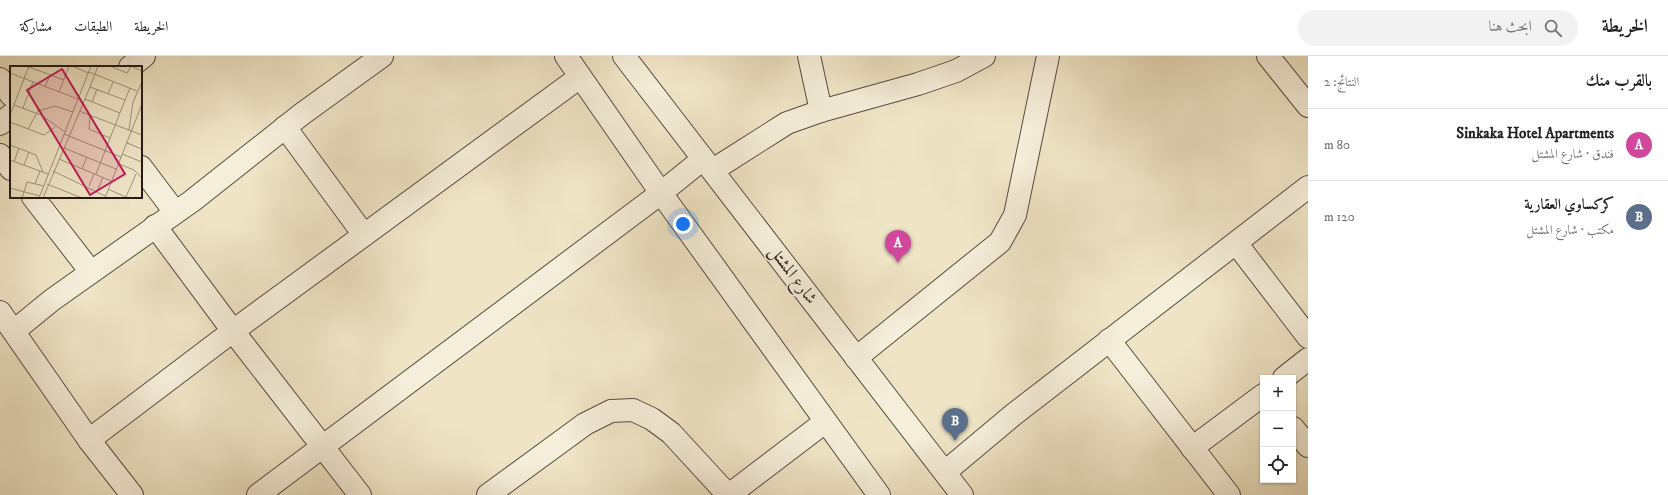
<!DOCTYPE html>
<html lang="ar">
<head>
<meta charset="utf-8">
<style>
	body { margin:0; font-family:"IM FELL DW Pica",Amiri,serif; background:#f2f2f2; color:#222; direction:rtl }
	.controls { position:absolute; right:12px; bottom:12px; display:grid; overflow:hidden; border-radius:0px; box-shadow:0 1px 3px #0004 }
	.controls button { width:36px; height:36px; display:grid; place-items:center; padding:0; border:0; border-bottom:1px solid #e0e0e0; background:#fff; color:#222; font:20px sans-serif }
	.you { position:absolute; left:683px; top:168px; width:14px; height:14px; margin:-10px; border:3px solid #fff; border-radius:50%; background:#1a73e8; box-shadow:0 0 0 6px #1a73e833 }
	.badge { display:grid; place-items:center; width:26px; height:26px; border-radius:50%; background:#8f2418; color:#fff; font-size:13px; font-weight:700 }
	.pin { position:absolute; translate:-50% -33px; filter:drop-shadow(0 1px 2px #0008) }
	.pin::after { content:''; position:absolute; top:21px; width:14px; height:12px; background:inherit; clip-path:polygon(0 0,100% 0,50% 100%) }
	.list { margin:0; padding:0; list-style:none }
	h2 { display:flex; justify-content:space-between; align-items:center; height:52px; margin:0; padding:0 16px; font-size:17px }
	h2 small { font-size:13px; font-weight:400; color:#767676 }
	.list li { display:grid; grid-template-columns:26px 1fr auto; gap:12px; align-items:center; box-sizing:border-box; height:72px; padding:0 16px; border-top:1px solid #e0e0e0 }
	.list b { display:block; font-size:15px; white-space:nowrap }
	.list p { margin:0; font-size:13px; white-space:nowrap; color:#767676 }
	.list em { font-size:13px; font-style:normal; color:#767676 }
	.icon { flex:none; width:22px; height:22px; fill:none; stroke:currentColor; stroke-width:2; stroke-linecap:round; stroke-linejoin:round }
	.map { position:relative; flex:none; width:1308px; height:439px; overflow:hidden; direction:ltr }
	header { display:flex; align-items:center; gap:24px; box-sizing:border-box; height:56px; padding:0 20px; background:#fff; border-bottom:1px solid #e0e0e0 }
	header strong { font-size:19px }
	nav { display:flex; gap:22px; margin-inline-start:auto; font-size:14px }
	.search { width:280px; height:36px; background:#f2f2f2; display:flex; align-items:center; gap:10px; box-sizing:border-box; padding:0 14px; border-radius:22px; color:#767676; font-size:15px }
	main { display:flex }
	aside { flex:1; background:#fff }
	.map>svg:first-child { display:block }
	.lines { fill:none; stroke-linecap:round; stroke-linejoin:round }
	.minor-casing { stroke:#574c40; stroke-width:24 }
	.minor { stroke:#f5eeda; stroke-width:22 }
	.labels { text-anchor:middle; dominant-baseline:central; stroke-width:3; stroke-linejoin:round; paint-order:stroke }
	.street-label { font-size:17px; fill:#241914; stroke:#f5eeda }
	.inset-road { fill:none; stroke:#9e937f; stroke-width:1 }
	.view { fill:#c2185b; fill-opacity:0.15; stroke:#c2185b; stroke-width:2 }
	.inset-edge { fill:none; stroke:#241914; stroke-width:2 }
</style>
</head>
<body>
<header>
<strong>الخريطة</strong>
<div class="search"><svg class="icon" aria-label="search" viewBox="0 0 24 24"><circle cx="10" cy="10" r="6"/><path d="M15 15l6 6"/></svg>ابحث هنا</div>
<nav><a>الخريطة</a><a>الطبقات</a><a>مشاركة</a></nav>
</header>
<main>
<aside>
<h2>بالقرب منك<small>النتائج: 2</small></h2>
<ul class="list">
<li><span class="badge" style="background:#d1479c">A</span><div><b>Sinkaka Hotel Apartments</b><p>فندق · شارع المشتل</p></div><em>80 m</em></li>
<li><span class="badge" style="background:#5c6f8a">B</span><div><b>كركساوي العقارية</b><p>مكتب · شارع المشتل</p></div><em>120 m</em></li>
</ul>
</aside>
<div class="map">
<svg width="1308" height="439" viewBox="0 0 1308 439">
	<rect width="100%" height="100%" fill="#efe5c6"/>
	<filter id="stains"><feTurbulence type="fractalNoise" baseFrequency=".005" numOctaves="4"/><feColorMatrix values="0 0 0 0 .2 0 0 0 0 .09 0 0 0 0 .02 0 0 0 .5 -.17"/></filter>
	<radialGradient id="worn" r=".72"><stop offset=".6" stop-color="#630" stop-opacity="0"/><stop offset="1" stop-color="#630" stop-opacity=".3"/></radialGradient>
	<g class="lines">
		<g class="minor-casing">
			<g id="minor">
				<polyline points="566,0 661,137 879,439"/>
				<polyline points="624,0 962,439"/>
				<polyline points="809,0 821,55"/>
				<polyline points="1268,0 1308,50"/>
				<polyline points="130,11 144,0"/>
				<polyline points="0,23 11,39"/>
				<polyline points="0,68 11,59"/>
				<polyline points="285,71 364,179"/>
				<polyline points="0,99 11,113"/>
				<polyline points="141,111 175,156"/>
				<polyline points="713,114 787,67 821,55 918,28 956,15 984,0"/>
				<polyline points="33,141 91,216"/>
				<polyline points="155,170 233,275 360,439"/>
				<polyline points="1236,187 1308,281"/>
				<polyline points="0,256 89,384 132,439"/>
				<polyline points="14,275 52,244 192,145 302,58 382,0"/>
				<polyline points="1109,284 1229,439"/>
				<polyline points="856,302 1000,186 1015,159 1048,0"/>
				<polyline points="1284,322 1308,303"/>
				<polyline points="1293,372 1308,390"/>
				<polyline points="89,384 233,275 580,21"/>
				<polyline points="1192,392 1263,339"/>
				<polyline points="945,416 1013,359 1308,131"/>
				<polyline points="258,439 661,137 703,103"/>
				<polyline points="488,439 585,368 611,355 633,354 652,363 671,377 728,439"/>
				<polyline points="729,439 825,366"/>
			</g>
		</g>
		<use href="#minor" class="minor"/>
	</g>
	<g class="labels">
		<g class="street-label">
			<text transform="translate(793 219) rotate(53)">شارع المشتل</text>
		</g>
	</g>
	<g transform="translate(10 10)">
		<rect width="132" height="132" fill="#efe5c6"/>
		<path class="inset-road" d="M62 0 78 7M100 0 117 7 121 0 132 5M19 1 54 14M79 6 127 25M0 7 68 33M35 21 40 9M49 26 59 0M98 28 103 16M75 33 80 21M115 34 120 22M82 36 87 23M4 39 31 49 55 66M13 42 23 16M69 45 132 69M0 49 19 0M80 49 79 63 100 72M0 56 34 69 45 61M18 63 28 45 45 40 63 46M119 64 123 36 132 16M54 68 111 91M117 77 132 83M0 79 26 89 33 106M54 82 106 103M112 88 132 96M49 93 101 115M0 94 38 108M4 96 9 82M109 98 124 104 132 112M14 99 19 86M72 103 77 91M43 105 95 130M86 108 115 34 80 21 88 0M25 118 30 105M37 118 72 132M79 120 84 108M0 122 30 130M98 123 118 132M87 126 93 111M116 131 126 108M12 132 17 116 34 120M29 132 81 0M33 132 75 33 110 47M95 132 132 38"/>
		<path class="view" d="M52 3 115 108 80 129 17 24Z"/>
		<rect width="132" height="132" class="inset-edge"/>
	</g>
	<rect width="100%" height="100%" filter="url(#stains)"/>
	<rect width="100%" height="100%" fill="url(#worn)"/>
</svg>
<div class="controls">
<button>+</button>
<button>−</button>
<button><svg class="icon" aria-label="locate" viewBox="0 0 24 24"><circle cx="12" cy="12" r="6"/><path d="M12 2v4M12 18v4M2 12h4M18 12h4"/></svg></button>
</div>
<div class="you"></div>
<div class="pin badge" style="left:898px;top:207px;background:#d1479c">A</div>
<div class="pin badge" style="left:955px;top:385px;background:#5c6f8a">B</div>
</div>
</main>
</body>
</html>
